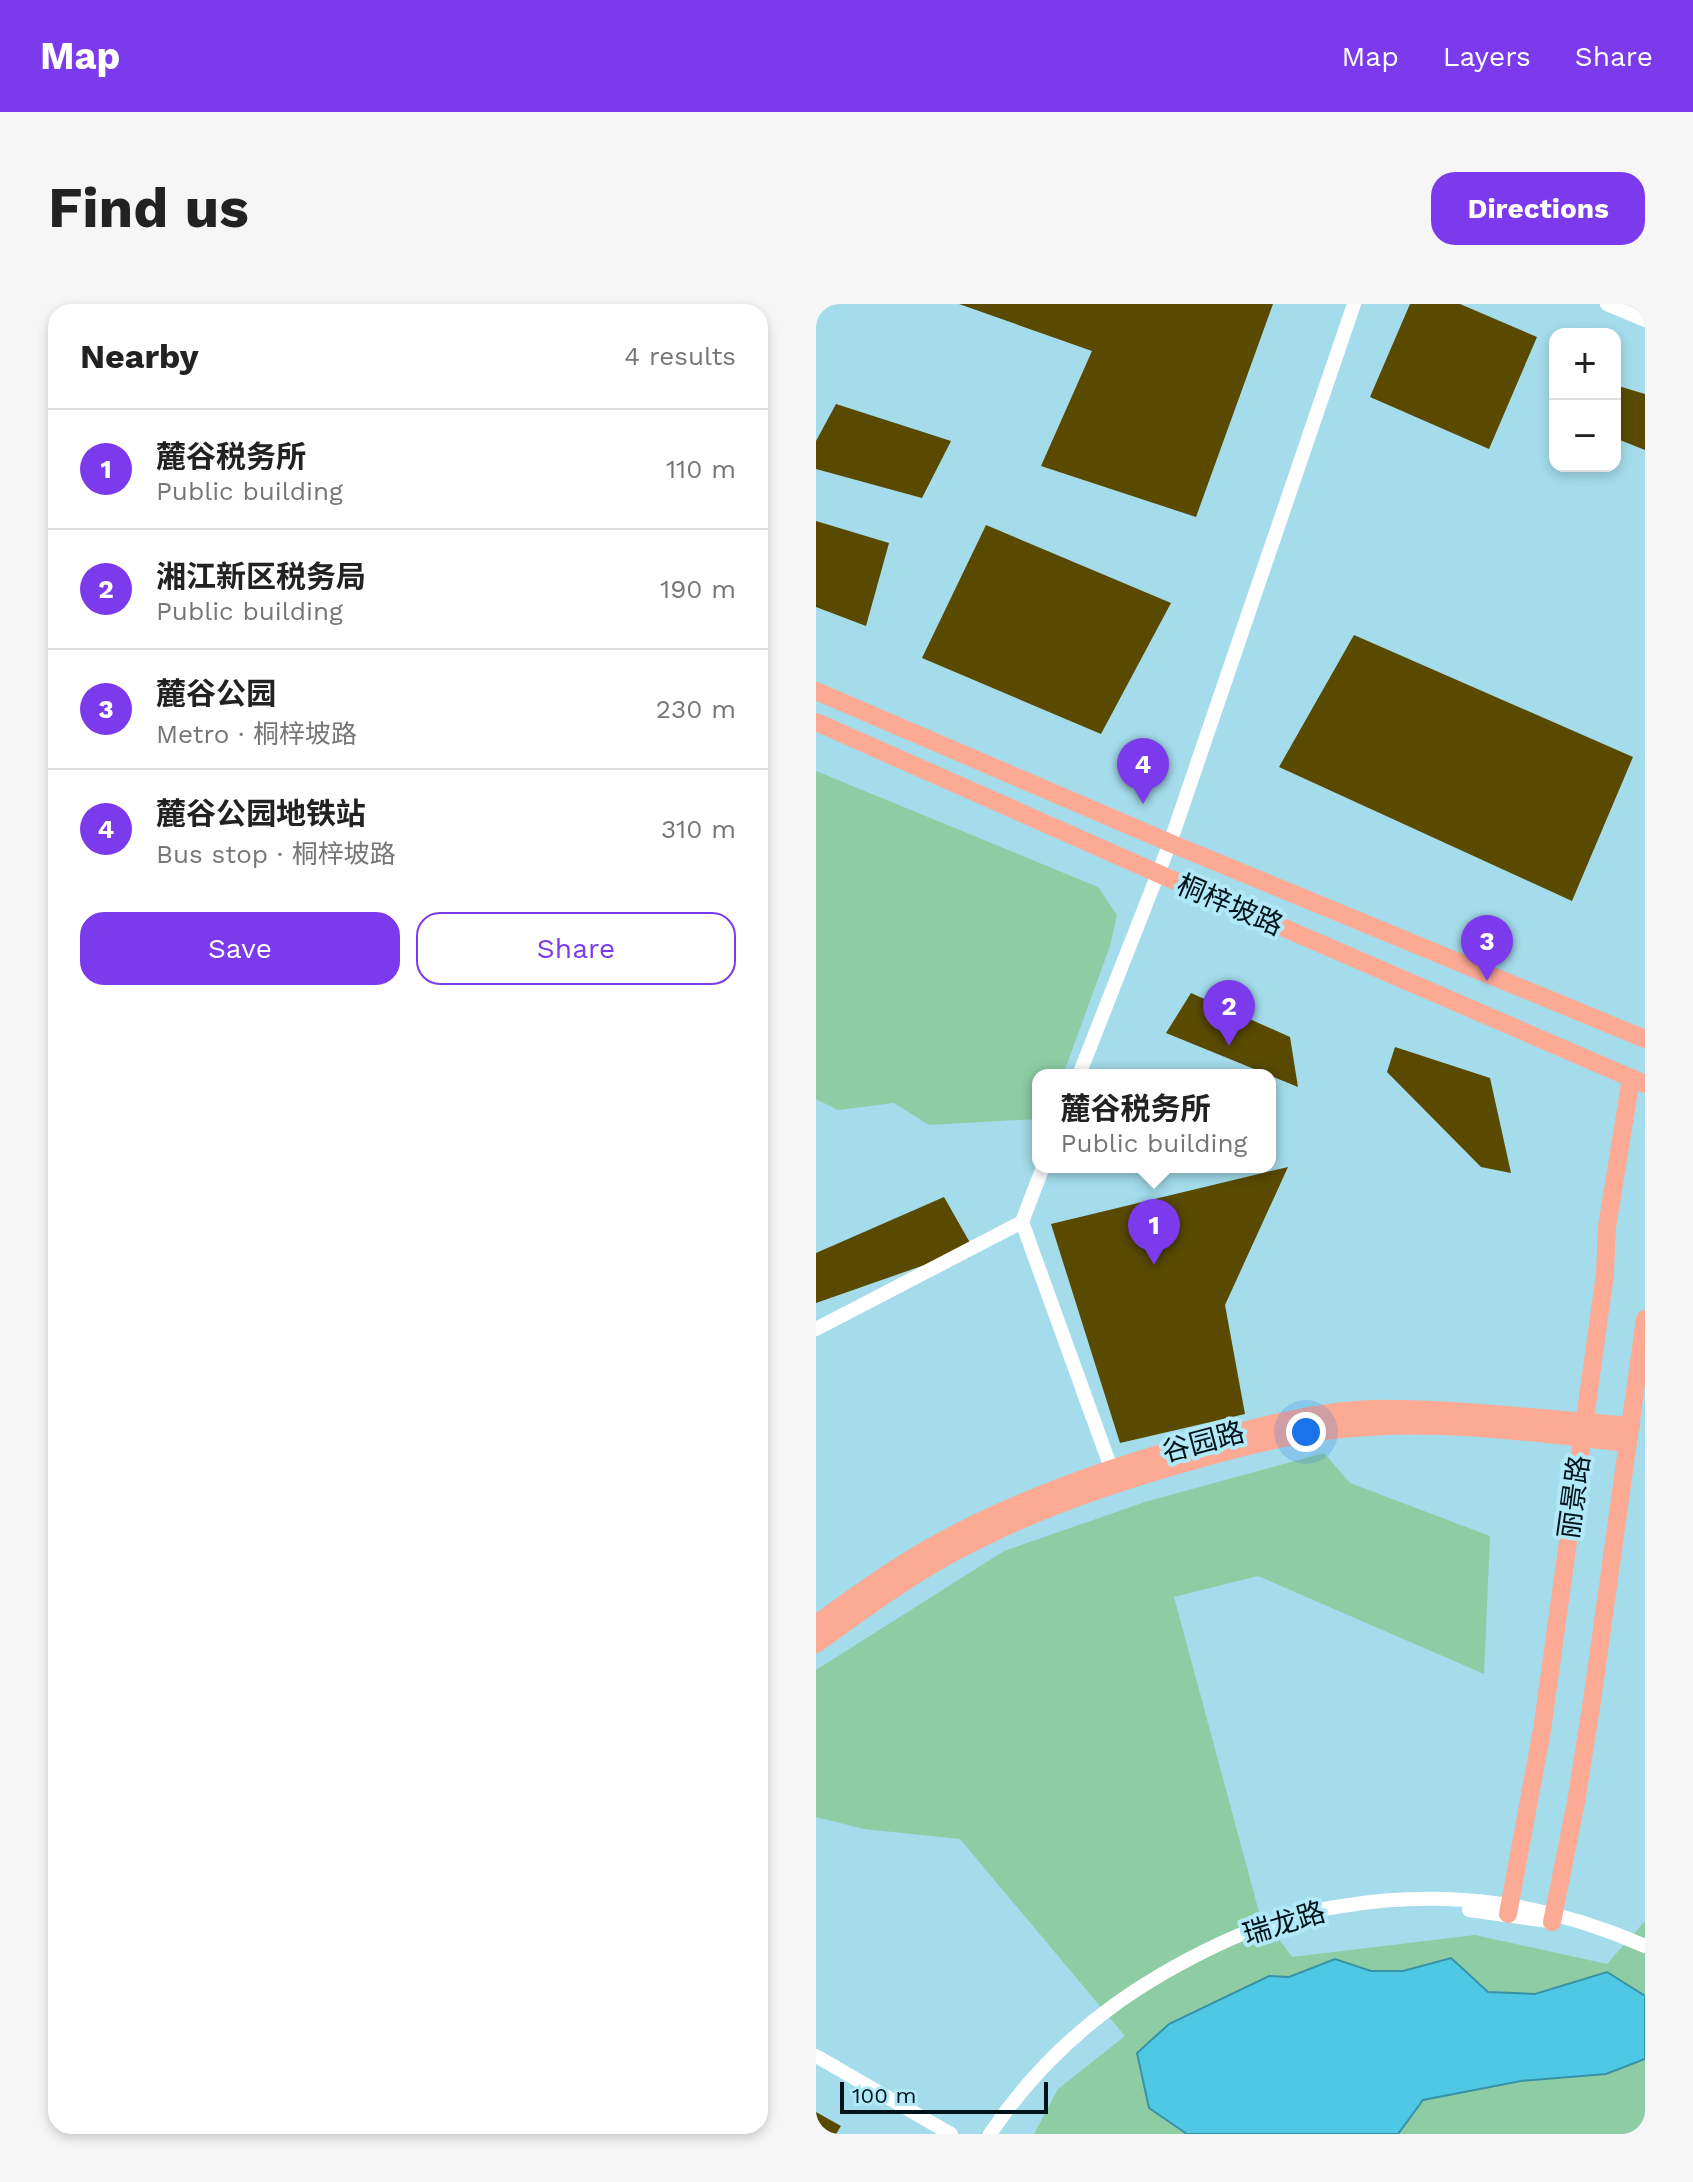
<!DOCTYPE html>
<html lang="en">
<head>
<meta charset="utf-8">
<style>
	body { margin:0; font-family:"Work Sans","Noto Sans SC",sans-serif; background:#f6f6f6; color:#222 }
	.controls { position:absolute; right:24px; top:24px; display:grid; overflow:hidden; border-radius:16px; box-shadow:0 4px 12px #0003 }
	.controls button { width:72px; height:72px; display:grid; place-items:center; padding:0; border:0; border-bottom:2px solid #e0e0e0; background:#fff; color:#222; font:40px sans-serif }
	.scale { position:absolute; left:24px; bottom:20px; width:208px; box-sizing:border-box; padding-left:8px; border:4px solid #001318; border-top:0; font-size:22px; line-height:28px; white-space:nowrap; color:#001318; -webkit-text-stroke:6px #b1e9f8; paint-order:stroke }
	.you { position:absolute; left:490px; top:1128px; width:28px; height:28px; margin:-20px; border:6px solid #fff; border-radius:50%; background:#1a73e8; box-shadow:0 0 0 12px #1a73e833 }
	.badge { display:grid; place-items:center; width:52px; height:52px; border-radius:50%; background:#7c3aed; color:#fff; font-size:26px; font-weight:700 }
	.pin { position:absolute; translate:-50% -66px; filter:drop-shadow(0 2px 4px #0008) }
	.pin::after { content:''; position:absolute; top:42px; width:28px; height:24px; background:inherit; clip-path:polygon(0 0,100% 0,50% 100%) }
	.popup { position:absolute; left:216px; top:765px; width:244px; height:104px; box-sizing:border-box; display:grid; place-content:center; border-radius:16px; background:#fff; filter:drop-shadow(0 2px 6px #0005); font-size:26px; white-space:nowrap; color:#767676 }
	.popup b { font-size:30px; color:#222 }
	.popup::after { content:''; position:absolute; left:50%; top:100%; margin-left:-16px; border:16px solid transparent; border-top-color:#fff }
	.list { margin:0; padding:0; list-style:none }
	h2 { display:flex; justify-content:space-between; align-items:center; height:104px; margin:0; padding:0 32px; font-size:34px }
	h2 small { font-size:26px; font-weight:400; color:#767676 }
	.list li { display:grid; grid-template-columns:52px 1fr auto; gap:24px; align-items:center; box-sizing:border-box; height:120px; padding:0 32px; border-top:2px solid #e0e0e0 }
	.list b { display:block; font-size:30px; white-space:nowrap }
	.list p { margin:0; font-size:26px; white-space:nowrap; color:#767676 }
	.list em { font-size:26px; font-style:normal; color:#767676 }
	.actions { display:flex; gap:16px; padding:24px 32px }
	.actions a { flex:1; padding:18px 0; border:2px solid #7c3aed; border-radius:24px; text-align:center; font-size:28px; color:#7c3aed }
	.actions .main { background:#7c3aed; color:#fff }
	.map { position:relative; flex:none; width:829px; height:1830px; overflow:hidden; border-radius:24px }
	header { display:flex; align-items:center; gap:48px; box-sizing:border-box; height:112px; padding:0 40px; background:#7c3aed; color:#fff }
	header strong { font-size:38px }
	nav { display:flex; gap:44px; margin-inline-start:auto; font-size:28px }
	.intro { display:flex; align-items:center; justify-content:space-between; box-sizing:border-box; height:192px; padding:0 48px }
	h1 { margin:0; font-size:56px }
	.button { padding:20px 36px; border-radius:24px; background:#7c3aed; color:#fff; font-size:28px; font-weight:700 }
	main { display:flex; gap:48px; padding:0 48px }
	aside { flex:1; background:#fff; border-radius:24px; box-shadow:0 4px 12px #0003 }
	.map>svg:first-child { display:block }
	.green { fill:#8ecca4 }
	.water { fill:#4ec8e4; stroke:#3792a7; stroke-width:2 }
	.building { fill:#594a00 }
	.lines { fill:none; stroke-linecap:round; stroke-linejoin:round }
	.minor { stroke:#fff; stroke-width:14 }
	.major { stroke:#fdaa95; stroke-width:18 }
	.labels { text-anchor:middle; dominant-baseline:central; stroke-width:8; stroke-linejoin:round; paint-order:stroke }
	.street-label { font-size:28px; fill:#001318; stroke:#b1e9f8 }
</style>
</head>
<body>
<header>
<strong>Map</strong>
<nav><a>Map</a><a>Layers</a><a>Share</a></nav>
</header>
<div class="intro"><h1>Find us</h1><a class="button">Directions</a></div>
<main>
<aside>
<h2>Nearby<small>4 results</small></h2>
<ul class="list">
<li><span class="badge">1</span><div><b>麓谷税务所</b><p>Public building</p></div><em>110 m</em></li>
<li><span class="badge">2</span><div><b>湘江新区税务局</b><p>Public building</p></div><em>190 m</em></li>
<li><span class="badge">3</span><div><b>麓谷公园</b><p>Metro · 桐梓坡路</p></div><em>230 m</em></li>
<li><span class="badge">4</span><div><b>麓谷公园地铁站</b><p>Bus stop · 桐梓坡路</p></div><em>310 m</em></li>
</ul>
<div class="actions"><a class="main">Save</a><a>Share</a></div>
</aside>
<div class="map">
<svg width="829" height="1830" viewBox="0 0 829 1830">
	<rect width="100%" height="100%" fill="#a4dceb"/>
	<g class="green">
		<polygon points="0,467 282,583 301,611 294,642 247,771 222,771 222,815 113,821 78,799 22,806 0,795"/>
		<polygon points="508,1149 534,1179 674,1232 668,1370 442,1272 358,1293 443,1608 476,1653 659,1631 791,1660 829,1617 829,1830 218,1830 242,1785 309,1732 144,1535 48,1525 0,1513 0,1366 188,1247 332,1197"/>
	</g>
	<polygon class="water" points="635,1654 672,1688 719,1690 791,1668 829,1692 829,1755 790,1770 705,1777 607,1796 582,1830 371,1830 333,1804 321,1749 353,1720 453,1672 473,1673 519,1655 555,1667 587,1667"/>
	<g class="building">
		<polygon points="143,0 457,0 380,213 225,162 276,47"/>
		<polygon points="594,0 644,0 721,33 673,145 554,93"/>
		<polygon points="799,81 829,90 829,146 799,134"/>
		<polygon points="20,100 135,137 106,194 0,165 0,137"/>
		<polygon points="0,217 73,239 50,322 0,303"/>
		<polygon points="170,221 355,299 285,430 106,354"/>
		<polygon points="538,331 817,453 756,597 463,463"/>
		<polygon points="375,689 474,733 482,783 350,729"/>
		<polygon points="579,743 674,774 695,869 665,863 571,768"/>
		<polygon points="472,863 409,1001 429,1110 304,1139 235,920"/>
		<polygon points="128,893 157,944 0,999 0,949"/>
		<polygon points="0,1808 25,1822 20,1830 0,1830"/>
	</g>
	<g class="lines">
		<g class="minor">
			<polyline points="791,0 829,16"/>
			<polyline points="263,771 354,539 538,0"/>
			<polyline points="206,918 295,1164"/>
			<polyline points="0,1025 206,918 227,863"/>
			<polyline points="653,1606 732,1617"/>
			<polyline points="0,1752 135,1830"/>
			<path d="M174 1830C218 1764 277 1710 346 1670 384 1648 425 1628 467 1615 488 1608 511 1604 533 1601 634 1585 735 1600 829 1642"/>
		</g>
		<g class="major">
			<polyline points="0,387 354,539 829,735"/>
			<polyline points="0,418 341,569 829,780"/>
			<path d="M0 1320C46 1287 92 1253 143 1228 223 1187 306 1159 393 1136 445 1122 500 1107 554 1105 586 1104 619 1106 651 1108 706 1112 760 1117 815 1122"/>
			<path d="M0 1340C49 1305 98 1268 152 1241 225 1203 301 1178 379 1156 436 1140 493 1126 552 1123 638 1117 726 1130 812 1139"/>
			<polyline points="692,1610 726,1426 789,970 791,923 815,774"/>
			<polyline points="736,1618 760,1498 776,1397 829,1015"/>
		</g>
	</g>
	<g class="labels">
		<g class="street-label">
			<text transform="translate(414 601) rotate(23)">桐梓坡路</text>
			<text transform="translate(387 1138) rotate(-15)">谷园路</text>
			<text transform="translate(758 1193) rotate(-82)">丽景路</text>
			<text transform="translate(468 1619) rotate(-17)">瑞龙路</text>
		</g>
	</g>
</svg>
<div class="controls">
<button>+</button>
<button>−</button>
</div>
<div class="scale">100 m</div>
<div class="you"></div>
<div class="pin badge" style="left:338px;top:961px">1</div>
<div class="popup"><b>麓谷税务所</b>Public building</div>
<div class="pin badge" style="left:413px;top:742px">2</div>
<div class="pin badge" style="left:671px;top:677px">3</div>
<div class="pin badge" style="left:327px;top:500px">4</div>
</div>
</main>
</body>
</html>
